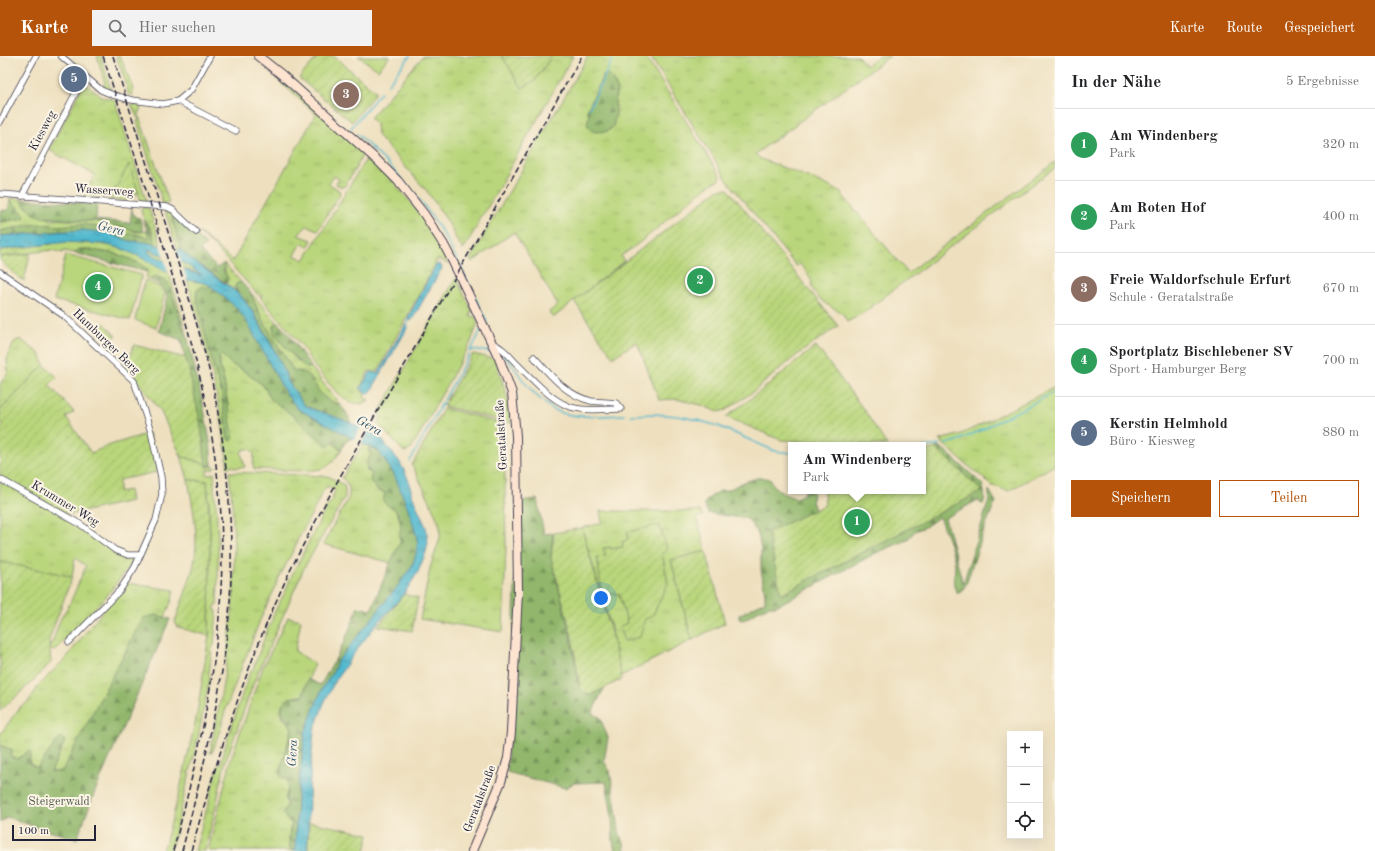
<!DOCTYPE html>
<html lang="de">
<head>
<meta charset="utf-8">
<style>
	body { margin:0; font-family:"Old Standard TT",serif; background:#f2f2f2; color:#202124 }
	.controls { position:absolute; right:12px; bottom:12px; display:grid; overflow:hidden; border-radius:0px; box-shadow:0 4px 16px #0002 }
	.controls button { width:36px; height:36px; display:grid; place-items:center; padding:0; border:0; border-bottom:1px solid #e0e0e0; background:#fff; color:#202124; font:20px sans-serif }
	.scale { position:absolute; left:12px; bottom:10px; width:84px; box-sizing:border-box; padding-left:4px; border:2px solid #22223b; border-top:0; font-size:11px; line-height:14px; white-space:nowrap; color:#22223b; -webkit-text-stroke:3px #fcf5e5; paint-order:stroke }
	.you { position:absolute; left:601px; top:542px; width:14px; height:14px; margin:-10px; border:3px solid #fff; border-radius:50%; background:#1a73e8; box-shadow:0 0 0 6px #1a73e833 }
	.badge { display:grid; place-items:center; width:26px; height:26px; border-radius:50%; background:#b45309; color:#fff; font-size:13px; font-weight:700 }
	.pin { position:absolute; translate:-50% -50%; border:2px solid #fff; box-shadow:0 1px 4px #0006 }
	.popup { position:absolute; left:788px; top:386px; width:138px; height:52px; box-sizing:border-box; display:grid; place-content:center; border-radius:0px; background:#fff; filter:drop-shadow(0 1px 3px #0005); font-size:13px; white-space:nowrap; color:#757577 }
	.popup b { font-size:15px; color:#202124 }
	.popup::after { content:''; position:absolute; left:50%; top:100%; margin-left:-8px; border:8px solid transparent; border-top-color:#fff }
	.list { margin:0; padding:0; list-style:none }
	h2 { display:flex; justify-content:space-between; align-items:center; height:52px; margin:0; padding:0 16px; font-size:17px }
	h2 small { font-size:13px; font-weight:400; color:#757577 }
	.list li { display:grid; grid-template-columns:26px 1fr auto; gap:12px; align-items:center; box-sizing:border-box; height:72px; padding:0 16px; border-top:1px solid #e0e0e0 }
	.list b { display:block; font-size:15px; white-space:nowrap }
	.list p { margin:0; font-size:13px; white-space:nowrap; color:#757577 }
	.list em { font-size:13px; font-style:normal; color:#757577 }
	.actions { display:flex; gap:8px; padding:12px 16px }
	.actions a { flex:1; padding:9px 0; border:1px solid #b45309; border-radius:0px; text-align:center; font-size:14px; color:#b45309 }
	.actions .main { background:#b45309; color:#fff }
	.icon { flex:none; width:22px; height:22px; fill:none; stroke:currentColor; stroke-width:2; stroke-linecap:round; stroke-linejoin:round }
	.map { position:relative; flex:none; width:1055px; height:795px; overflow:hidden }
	header { display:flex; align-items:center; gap:24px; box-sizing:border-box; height:56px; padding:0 20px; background:#b45309; color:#fff }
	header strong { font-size:19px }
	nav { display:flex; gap:22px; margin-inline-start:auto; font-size:14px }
	.search { width:280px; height:36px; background:#f2f2f2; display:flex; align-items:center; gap:10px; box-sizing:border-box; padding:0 14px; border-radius:0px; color:#757577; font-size:15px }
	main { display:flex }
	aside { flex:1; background:#fff }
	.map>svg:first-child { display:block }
	.grass { fill:url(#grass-tufts); stroke:#6e7c5c; fill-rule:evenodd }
	.forest { fill:url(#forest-firs); stroke:#5a6c54 }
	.wetland { fill:url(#wetland-marsh); stroke:#6e7c5c }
	.park { fill:url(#park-dots); stroke:#6e7c5c }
	.garden { fill:url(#garden-furrows); stroke:#6e7c5c }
	.pitch { fill:#b9d67c; stroke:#6e7c5c }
	.water { fill:url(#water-ripples); stroke:#396c84; fill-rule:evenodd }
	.pier { fill:#eee0bf }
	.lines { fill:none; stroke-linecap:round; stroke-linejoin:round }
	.stream { stroke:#50b7ce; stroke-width:1.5 }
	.street-casing { stroke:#413e4f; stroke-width:7 }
	.secondary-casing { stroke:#413e4f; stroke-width:10 }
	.street { stroke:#fff; stroke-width:5.5 }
	.secondary { stroke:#fde4d1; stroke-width:8 }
	.rail { stroke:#22223b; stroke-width:1.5; stroke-dasharray:6 3; stroke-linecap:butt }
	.labels { text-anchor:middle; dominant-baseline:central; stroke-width:4; stroke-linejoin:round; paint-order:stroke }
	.street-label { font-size:12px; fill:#22223b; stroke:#fcf5e5 }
	.park-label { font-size:12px; fill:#4f584e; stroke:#fcf5e5 }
	.water-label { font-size:13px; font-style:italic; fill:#32566e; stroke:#fcf5e5 }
</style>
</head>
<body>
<header>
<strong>Karte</strong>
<div class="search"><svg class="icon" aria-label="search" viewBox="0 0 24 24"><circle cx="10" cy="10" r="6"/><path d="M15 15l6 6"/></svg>Hier suchen</div>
<nav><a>Karte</a><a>Route</a><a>Gespeichert</a></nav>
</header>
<main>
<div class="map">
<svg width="1055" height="795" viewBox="0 0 1055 795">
	<defs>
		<pattern id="grass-tufts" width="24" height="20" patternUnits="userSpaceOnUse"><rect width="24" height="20" fill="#b9d67c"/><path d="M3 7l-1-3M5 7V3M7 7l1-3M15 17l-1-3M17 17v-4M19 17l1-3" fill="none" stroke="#9fb76c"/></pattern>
		<pattern id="forest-firs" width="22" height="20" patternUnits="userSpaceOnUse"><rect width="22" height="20" fill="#92b76c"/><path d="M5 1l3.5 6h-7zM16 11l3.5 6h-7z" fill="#77945a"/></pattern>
		<pattern id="wetland-marsh" width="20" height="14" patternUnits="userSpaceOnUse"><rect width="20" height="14" fill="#b9d67c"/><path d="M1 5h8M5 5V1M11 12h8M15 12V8" fill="none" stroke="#9fb76c"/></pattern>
		<pattern id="park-dots" width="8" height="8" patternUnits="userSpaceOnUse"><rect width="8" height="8" fill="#b9d67c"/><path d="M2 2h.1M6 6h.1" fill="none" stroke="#9fb76c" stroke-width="1.8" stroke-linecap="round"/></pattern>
		<pattern id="garden-furrows" width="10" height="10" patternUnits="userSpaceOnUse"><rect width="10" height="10" fill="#b9d67c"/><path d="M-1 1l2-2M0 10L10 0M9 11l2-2" fill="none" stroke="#9fb76c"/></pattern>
		<pattern id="water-ripples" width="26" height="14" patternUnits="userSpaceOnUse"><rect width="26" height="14" fill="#50b7ce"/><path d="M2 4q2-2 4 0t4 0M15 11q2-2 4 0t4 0" fill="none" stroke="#4294a8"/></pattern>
	</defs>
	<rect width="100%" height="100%" fill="#fcf5e5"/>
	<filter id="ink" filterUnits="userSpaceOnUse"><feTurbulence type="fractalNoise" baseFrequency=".025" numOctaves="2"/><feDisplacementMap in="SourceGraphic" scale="8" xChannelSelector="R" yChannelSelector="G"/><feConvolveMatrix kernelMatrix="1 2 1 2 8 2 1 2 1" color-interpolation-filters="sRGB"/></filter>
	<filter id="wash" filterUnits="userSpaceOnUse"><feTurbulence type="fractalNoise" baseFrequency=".012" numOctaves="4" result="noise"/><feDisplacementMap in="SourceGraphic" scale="16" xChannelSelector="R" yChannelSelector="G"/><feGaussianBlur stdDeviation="0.9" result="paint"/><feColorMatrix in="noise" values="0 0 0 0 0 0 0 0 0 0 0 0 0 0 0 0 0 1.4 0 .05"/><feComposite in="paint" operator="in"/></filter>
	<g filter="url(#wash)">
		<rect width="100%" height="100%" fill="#eee0bf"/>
		<g class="grass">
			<polygon points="97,0 101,0 111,34 107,34 103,31 105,28"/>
			<polygon points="116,0 120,0 133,32 132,35 133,39 128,38 127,30"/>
			<polygon points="358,0 390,0 378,14"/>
			<polygon points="423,0 502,0 522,32 535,24 552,0 573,0 485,156 479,162 479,167 463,194 455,181 448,166 426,134 377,79 376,68 370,62"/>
			<path d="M588 0H645L721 121 720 123C698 135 681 152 662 168 649 180 635 190 621 200L624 205 553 262 549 256 558 249 514 176 472 206 470 203ZM603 20 617 32C614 45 616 58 613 70L608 75 602 76 587 67 589 60 587 55Z"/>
			<path d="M650 0H858L866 10 879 0H890L755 98 761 103 818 125 839 135 908 217 1055 106V112L889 237 865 256 847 266C844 256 836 254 828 249 820 245 814 237 811 229L812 228C811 220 805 214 800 208L796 210 727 124Z"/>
			<path d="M281 23 363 95C362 103 350 122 345 130L342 131 336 128 339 123 334 120 329 128 339 134 340 138 318 174 307 170 298 179 312 184 308 191 301 187 294 199 304 204 368 100C394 125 418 152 436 183 441 190 444 200 448 208L438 203 378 315 376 317 369 315 360 332 361 335 365 337 364 341 369 344 362 348 351 347 338 338 314 310 302 290 260 241 263 239 261 238 259 240 214 190 199 177V176L233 205 316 58 279 25Z"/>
			<polygon points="85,28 103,41 115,44 147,147 141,146 129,109 110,143 83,140 95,119 49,94 83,29"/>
			<polygon points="131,48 141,50 139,60 169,146 163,148 137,65 139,64 138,61 137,61"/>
			<polygon points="10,142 21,143 25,150 36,159 51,163 102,166 119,171 125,171 129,174 139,176 146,175 149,180 148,182 136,178 122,180 115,176 112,179 101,176 100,172 82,168 59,170 43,168 29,169 0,175 0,166 21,163 23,157 19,154 10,144"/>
			<path d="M141 152H149L161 190 156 189C154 183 153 177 151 173 146 163 142 165 141 152Z"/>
			<polygon points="165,154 172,156 172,162 181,194 177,193"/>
			<path d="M66 186C84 187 102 187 119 192 137 197 152 208 169 217L187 279 183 272 169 229 166 224 155 220 152 222 151 224 146 222 148 214 116 198 80 193 74 197 64 195 63 197 52 194 0 201V194Z"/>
			<polygon points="224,207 241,226 236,228 235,231 236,235 224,226 227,226"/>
			<polygon points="456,222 473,256 470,258 471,261 475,260 478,267 470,288 411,393 408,395 404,396 378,368 381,360 378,358"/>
			<path d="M187 223 200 225 211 230 207 232 209 288 214 313 221 335 228 383C229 370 230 357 227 343 225 329 220 315 219 300L222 299 231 308 241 313 263 329 272 343 293 360 333 387 339 392 342 393C337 400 333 407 326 411 313 418 270 413 254 413L253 410 254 398 250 393H245L241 396 245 411 236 412 233 410 228 412C221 345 205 287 187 223Z"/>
			<path d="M250 236 277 266 273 272C283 286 292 303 308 312L311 311 341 350C337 347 331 346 327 343 312 334 315 316 294 315 277 290 261 264 250 236Z"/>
			<polygon points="20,283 40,298 44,309 0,355 0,328 8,317 7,303 14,286"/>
			<polygon points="1055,331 1055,409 1008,435 993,430 985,425 986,424 962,405 939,384 959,379 978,370"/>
			<polygon points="444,352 504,368 506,490 503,576 420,563 430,512 440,482 440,470 429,443 412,409"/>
			<path d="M363 388 371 390 368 394 371 399C366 404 367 409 367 415L373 418 377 434 385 437V441C395 454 405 463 399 481L401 484 391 507 323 488 348 443C351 434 349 428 342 422Z"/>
			<path d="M181 400 206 408 207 411 214 410V413L207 414V419L214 417C215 422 214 425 214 430 219 469 219 509 217 549L215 550V554L217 555 214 589 212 592 209 618 210 621 197 687 173 785 170 795H163L179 738 197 658 209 580 210 480 209 448 207 425 188 424Z"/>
			<path d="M229 416 328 420 344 429 345 433V441L304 512 254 626 225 707 214 759 205 795H195L206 755 209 747V744L218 710 221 706 233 665 235 661 237 653 250 616 253 613 268 572C272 568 272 565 273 560 277 549 288 534 289 525L326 452 332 444 335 434 327 430 321 438 318 446 297 485 296 489 278 524 275 532 260 564 246 601 242 609 241 613 224 658V662L212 697H210C216 665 223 633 227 601 236 540 236 477 229 416Z"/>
			<polygon points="0,425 64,460 118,498 134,504 106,541 54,595 50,593 60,564 70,547 86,510 75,502 72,521 52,516 0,506"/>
			<path d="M600 455H700L703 460 697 461 706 495 671 504 692 584 621 620 610 568 582 472 602 467ZM628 483 662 498 668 527 645 563 627 567 619 538 597 501 607 500 611 493 624 491Z"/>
			<polygon points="127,527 174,534 172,544 165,561 156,559 143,563 62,716 51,716 65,685 60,682 37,712 29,708 28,695 19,703 10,700 12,694 0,689 0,679 12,662 20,651 28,646 39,629 67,601 94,566"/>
			<path d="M288 561 301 564 295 595 315 608 305 631 303 640C294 640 289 642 282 648L281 658 284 663 290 668 292 673 286 693 287 723 289 729 285 743 287 749V764L292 767C289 777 288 785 291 795H208L231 703 263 611Z"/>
		</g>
		<g class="forest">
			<polygon points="608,19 612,23 617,32 615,42 616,58 613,71 608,75 595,76 589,72 587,67 589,60 587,55 603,20"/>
			<path d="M21 143 97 148 96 164 130 167 132 151V155L135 161 140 162 143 176 129 174 125 171H119L102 166 42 161C33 158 26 151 21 143Z"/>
			<path d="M10 144C14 148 22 155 25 160L24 162 0 166V155L8 154Z"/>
			<polygon points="172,156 206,189 200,195 217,212 224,207 224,215 228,222 227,226 224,226 191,203 181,194 172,162"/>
			<path d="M143 164C152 172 152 179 156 189L130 185 112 179 115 176 122 179C128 175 140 180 148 182L149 180Z"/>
			<path d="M43 168C48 169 54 170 59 170 74 169 86 166 100 172L101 176 68 175 0 180V175L29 169Z"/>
			<path d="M80 193C103 195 130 198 148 214L147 216 74 197Z"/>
			<path d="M155 220 166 224 169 229 183 272 187 279 203 348 210 386 212 409 206 410 200 365 181 284 159 275 167 242C166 231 160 229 151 224Z"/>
			<path d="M241 226 250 236 257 252 264 266 294 315C298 315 303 315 306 318 313 322 316 332 321 338 334 351 345 345 351 368 338 362 315 356 305 349 295 342 290 327 285 316 276 295 252 249 236 235L235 231 236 228Z"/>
			<polygon points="203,230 207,232 211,230 237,252 247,266 286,338 298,353 352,382 345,386 342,393 339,392 333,387 327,390 293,360 271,343 263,329 241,313 231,308 222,299 219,300 220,310 224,325 232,373 233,380 231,385 228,383 221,335 214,313 196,241 197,234"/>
			<path d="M277 266 290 280 311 311 308 312 304 310C298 304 272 280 273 272 274 270 276 268 277 266Z"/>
			<path d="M371 390 378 394 394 418 409 455 416 478 418 488 416 498 412 510 397 531 337 606 333 616 323 631 314 652 305 677 297 745 295 795H291C288 785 289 777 292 767L287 764 283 757 287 749C283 737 291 735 287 723L281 721 280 716 292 673C288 660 281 666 282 648L289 642 303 640 308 623 320 629C336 605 348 579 358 551L371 554 393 501 401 485 399 481C402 473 401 456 393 452 388 450 386 449 383 445L385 437C377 434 374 432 370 424L372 418 367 415C367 409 366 404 371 399L368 394Z"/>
			<path d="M941 391 982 428C984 435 986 441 983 448L980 447 978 444 945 462 963 528 989 444V434L996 446 986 468 967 526 964 532 958 537C950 529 955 520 955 510 955 498 944 473 939 461L925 471 915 475 907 484 876 497 792 542 776 550H769L759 554 746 563 741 564 739 561V559L765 545V538L761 513V493L758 478 748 463 708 457 704 448 710 441 720 435 728 434 744 426 761 421 770 423C775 434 784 439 796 442L804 438V435H813L812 445 815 454 768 476 781 538 982 435 935 392Z"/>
			<polygon points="537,443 544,478 553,477 551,501 571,581 578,622 580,632 587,639 590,639 596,637 604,632 592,657 600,661 608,682 604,705 610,715 620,780 624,786 625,795 615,795 613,785 612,760 606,726 574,727 565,732 507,716 519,445"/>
			<polygon points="156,559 170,563 96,733 77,783 42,773 7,761 0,767 0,689 13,694 10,700 18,703 28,695 31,696 29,707 37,712 60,681 65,685 51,716 62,715 143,562"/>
		</g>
		<path class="wetland" d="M150 194 187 209 203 219C184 213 167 206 149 197L148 195Z"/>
		<polygon class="park" points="30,198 24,225 12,216 0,204 0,201"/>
		<g class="garden">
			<polygon points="318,0 334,0 376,36 352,66 299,22"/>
			<polygon points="502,0 552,0 535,24 522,32"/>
			<polygon points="129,108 138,135 131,145 110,143"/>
			<polygon points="719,133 728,133 838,270 797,299 753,336 726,354 718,356 701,349 676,343 659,344 637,286 613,301 574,245"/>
			<polygon points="134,289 186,302 200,365 206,408 181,400 160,354 125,310"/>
			<polygon points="816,290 864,354 887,389 856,389 781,384 726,361 753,341"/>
			<polygon points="473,298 495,303 510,349 511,367 443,350"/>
			<polygon points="44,309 57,321 49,329 74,356 66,361 91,397 110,389 149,377 157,416 119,424 119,436 129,434 131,445 68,459 0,420 0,374 4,370 0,366 0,355"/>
			<polygon points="935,392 982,435 781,538 768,476 825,449 824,435 923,435 923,396"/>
			<path d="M188 424 207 425 210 480 209 580 177 571 175 565C181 548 188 530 193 512 200 483 193 453 188 424Z"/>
			<polygon points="659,469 667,492 662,498 668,527 652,561 645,563 640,581 624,585 619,571 627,567 619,538 602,538 597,501 606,500 603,492 611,491 611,493 623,491 622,486 628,483 627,476"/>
			<path d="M582 472 609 568 622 623 591 639C585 639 583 636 580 632L572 581 551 501 554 477Z"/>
			<polygon points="706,495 725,567 692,584 671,504"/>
			<polygon points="0,506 52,516 72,521 49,584 51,606 37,621 0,655"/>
			<polygon points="404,538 418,542 412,575 378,570"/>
			<polygon points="309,766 369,778 365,795 308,795"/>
		</g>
		<g class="pitch">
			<polygon points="66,199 142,219 130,264 54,244"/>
			<polygon points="145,224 160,231 165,237 156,272 135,264"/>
			<polygon points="104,267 116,280 108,287 96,275"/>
		</g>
		<g class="water">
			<path d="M107 173 110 178 130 185 144 186 181 194 191 203 240 239 253 256 277 299 289 327 304 349 312 353 333 360 370 375 382 384 399 405 405 416 411 430V437L426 471 428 487 426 496 418 516 404 538 376 569 355 596 334 627 324 647 314 675 310 719 307 795H295L297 745 305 677 314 652 323 631 333 616 337 606 397 531 412 510 416 498 418 488 416 478 409 455 394 418 378 394 363 388 298 353 286 338 247 266 237 252 211 230 204 227 188 224 169 217 138 200 120 192 104 188 66 186 0 194V180L83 174 101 176 105 177 104 175ZM150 194 187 209 202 219C183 215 166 205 149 197L148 195Z"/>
			<polygon points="440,208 442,212 412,264 410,265 408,262 436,209"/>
			<polygon points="406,268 407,268 408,271 370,337 369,338 363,335 361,331 370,317 372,316 378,318"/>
		</g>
		<g class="pier">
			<polygon points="160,188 176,191 182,209 164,202"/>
			<polygon points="164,202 183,211 187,225 169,219"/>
			<polygon points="362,370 370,373 361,389 353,385"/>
		</g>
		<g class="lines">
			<g class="stream">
				<polyline points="388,28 410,0"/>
				<polyline points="589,53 614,0"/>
				<polyline points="351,73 351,72 381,36"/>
				<polyline points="357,78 391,111 422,147 437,168 447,184 487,265 486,266"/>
				<polyline points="407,268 409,264"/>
				<polyline points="471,294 492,296"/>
				<polyline points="470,296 481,274"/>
				<path d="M502 300C510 302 517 316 522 323 530 334 548 353 562 357 582 363 604 359 624 359"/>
				<polyline points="631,359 654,358 678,360 697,364 718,370 775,395 791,397"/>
				<polyline points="946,388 957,385 977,376 1055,336"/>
				<polyline points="923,391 940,389"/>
				<polyline points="410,405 469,299"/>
			</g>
		</g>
	</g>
	<g filter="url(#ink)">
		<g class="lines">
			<g class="street-casing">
				<g id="street">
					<polyline points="61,0 101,34 113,39 132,44 163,48 178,45 191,34 210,0"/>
					<polyline points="178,45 236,75"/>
					<polyline points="0,66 36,0"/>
					<polyline points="0,138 167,151 173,154 196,176"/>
					<polyline points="22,140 84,21"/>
					<polyline points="0,216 63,259 134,325 151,376 161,421 162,438 156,464 135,511 120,534 69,586"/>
					<path d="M492 287C503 291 510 301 518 309 531 322 550 343 568 350 584 356 604 353 621 353L616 347C608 346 599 346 591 345 566 339 550 319 534 301"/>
					<polyline points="0,423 80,468 115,494 128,499 140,499"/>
				</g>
			</g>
			<g class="secondary-casing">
				<polyline id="secondary" points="258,0 282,19 378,105 398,125 424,158 444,189 453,206 499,302 512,337 516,380 518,536 511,676 508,702 501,726 472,795"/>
			</g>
			<use href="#street" class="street"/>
			<use href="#secondary" class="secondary"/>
			<g class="rail">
				<path d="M103 0C122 59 141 117 159 176 188 269 215 362 221 460 227 575 203 684 173 795"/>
				<path d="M113 0C131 59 150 117 168 176 184 226 200 275 212 326 227 397 234 472 230 546 224 631 203 713 182 795"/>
				<path d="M191 795C218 700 247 606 289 517 326 442 369 370 411 298 468 199 525 99 582 0"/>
			</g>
		</g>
	</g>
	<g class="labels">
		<g class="street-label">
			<text transform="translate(43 75) rotate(-62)">Kiesweg</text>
			<text transform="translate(104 135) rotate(4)">Wasserweg</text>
			<text transform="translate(106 286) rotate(44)">Hamburger Berg</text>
			<text transform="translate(502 379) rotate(-93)">Geratalstraße</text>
			<text transform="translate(65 448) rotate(31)">Krummer Weg</text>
			<text transform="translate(480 743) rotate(-69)">Geratalstraße</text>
		</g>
		<g class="park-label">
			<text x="59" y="746">Steigerwald</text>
		</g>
		<g class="water-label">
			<text transform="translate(111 173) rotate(13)">Gera</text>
			<text transform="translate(369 370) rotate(30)">Gera</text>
			<text transform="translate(293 697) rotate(-87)">Gera</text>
		</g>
	</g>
</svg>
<div class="controls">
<button>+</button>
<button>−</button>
<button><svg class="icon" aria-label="locate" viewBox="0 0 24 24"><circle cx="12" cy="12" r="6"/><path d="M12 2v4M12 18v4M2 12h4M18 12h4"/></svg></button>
</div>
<div class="scale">100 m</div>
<div class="you"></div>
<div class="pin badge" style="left:857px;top:466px;background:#2e9e5b">1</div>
<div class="popup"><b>Am Windenberg</b>Park</div>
<div class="pin badge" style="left:700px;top:225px;background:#2e9e5b">2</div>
<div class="pin badge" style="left:346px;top:39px;background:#8d6e63">3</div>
<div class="pin badge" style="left:98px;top:231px;background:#2e9e5b">4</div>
<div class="pin badge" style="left:74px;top:23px;background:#5c6f8a">5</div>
</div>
<aside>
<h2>In der Nähe<small>5 Ergebnisse</small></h2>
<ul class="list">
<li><span class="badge" style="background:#2e9e5b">1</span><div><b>Am Windenberg</b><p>Park</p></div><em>320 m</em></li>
<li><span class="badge" style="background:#2e9e5b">2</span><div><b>Am Roten Hof</b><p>Park</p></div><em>400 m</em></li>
<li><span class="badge" style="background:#8d6e63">3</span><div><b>Freie Waldorfschule Erfurt</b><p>Schule · Geratalstraße</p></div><em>670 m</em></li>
<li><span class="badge" style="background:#2e9e5b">4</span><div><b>Sportplatz Bischlebener SV</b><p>Sport · Hamburger Berg</p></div><em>700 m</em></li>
<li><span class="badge" style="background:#5c6f8a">5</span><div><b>Kerstin Helmhold</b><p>Büro · Kiesweg</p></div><em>880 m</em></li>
</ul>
<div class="actions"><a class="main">Speichern</a><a>Teilen</a></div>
</aside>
</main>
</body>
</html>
